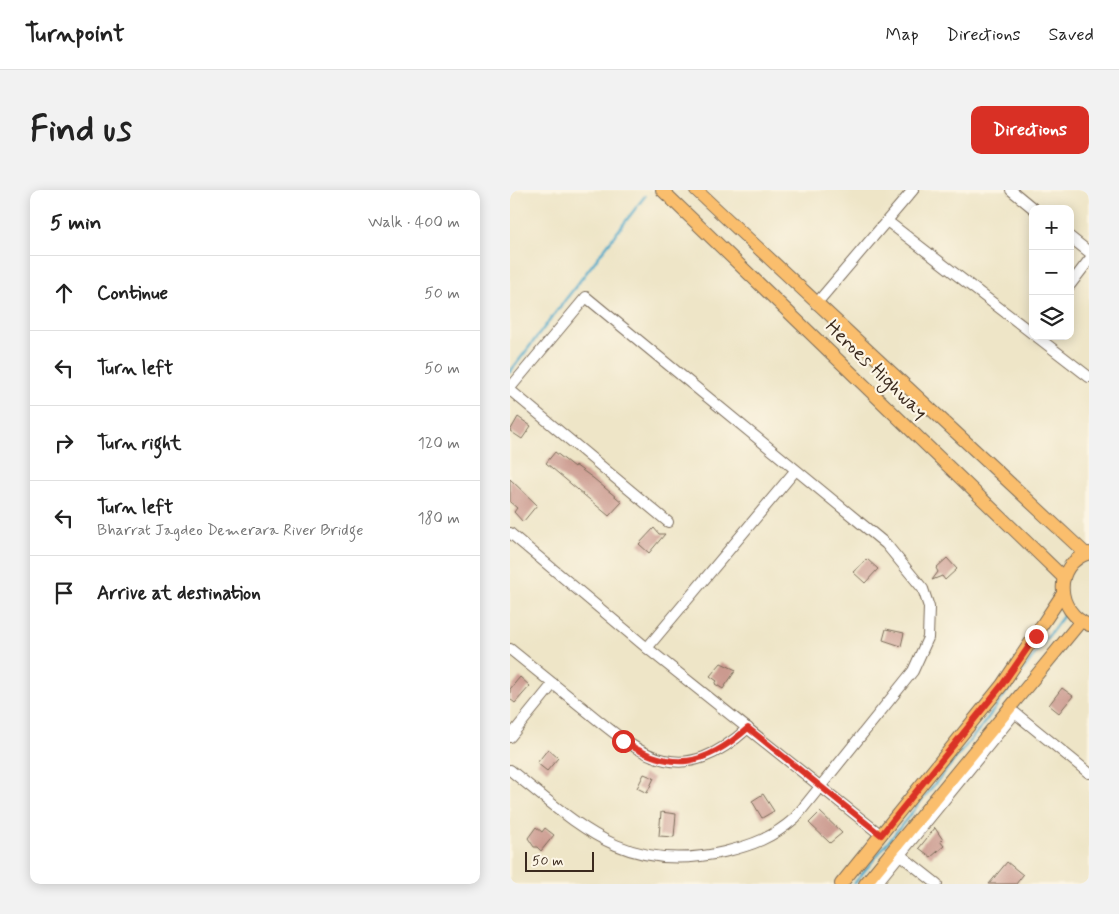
<!DOCTYPE html>
<html lang="en">
<head>
<meta charset="utf-8">
<style>
	body { margin:0; font-family:Mynerve,sans-serif; background:#f2f2f2; color:#222 }
	.controls { position:absolute; right:15px; top:15px; display:grid; overflow:hidden; border-radius:10px; box-shadow:0 2px 12px #0003 }
	.controls button { width:45px; height:45px; display:grid; place-items:center; padding:0; border:0; border-bottom:1px solid #e0e0e0; background:#fff; color:#222; font:25px sans-serif }
	.scale { position:absolute; left:15px; bottom:12px; width:69px; box-sizing:border-box; padding-left:5px; border:2px solid #3b2a1e; border-top:0; font-size:14px; line-height:18px; white-space:nowrap; color:#3b2a1e; -webkit-text-stroke:4px #fcf5e5; paint-order:stroke }
	.stop { position:absolute; width:15px; height:15px; margin:-11px; border:4px solid #d93025; border-radius:50%; background:#fff }
	.stop.end { background:#d93025; border-color:#fff; box-shadow:0 1px 5px #0008 }
	.list { margin:0; padding:0; list-style:none }
	h2 { display:flex; justify-content:space-between; align-items:center; height:65px; margin:0; padding:0 20px; font-size:21px }
	h2 small { font-size:16px; font-weight:400; color:#767676 }
	.list li { display:grid; grid-template-columns:32px 1fr auto; gap:15px; align-items:center; box-sizing:border-box; height:75px; padding:0 20px; border-top:1px solid #e0e0e0 }
	.list b { display:block; font-size:19px; white-space:nowrap }
	.list p { margin:0; font-size:16px; white-space:nowrap; color:#767676 }
	.list em { font-size:16px; font-style:normal; color:#767676 }
	.icon { flex:none; width:28px; height:28px; fill:none; stroke:currentColor; stroke-width:2; stroke-linecap:round; stroke-linejoin:round }
	.map { position:relative; flex:none; width:579px; height:694px; overflow:hidden; border-radius:10px }
	header { display:flex; align-items:center; gap:30px; box-sizing:border-box; height:70px; padding:0 25px; background:#fff; border-bottom:1px solid #e0e0e0 }
	header strong { font-size:24px }
	nav { display:flex; gap:28px; margin-inline-start:auto; font-size:18px }
	.intro { display:flex; align-items:center; justify-content:space-between; box-sizing:border-box; height:120px; padding:0 30px }
	h1 { margin:0; font-size:35px }
	.button { padding:12px 22px; border-radius:10px; background:#d93025; color:#fff; font-size:18px; font-weight:700 }
	main { display:flex; gap:30px; padding:0 30px }
	aside { flex:1; background:#fff; border-radius:10px; box-shadow:0 2px 12px #0003 }
	.map>svg:first-child { display:block }
	.lines { fill:none; stroke-linecap:round; stroke-linejoin:round }
	.stream { stroke:#4aa7c9; stroke-width:2.5 }
	.building { fill:#cb9a8f }
	.minor-casing { stroke:#7a6b59; stroke-width:12 }
	.major-casing { stroke:#7a6b59; stroke-width:14 }
	.minor { stroke:#fff; stroke-width:10 }
	.major { stroke:#fabe6d; stroke-width:12 }
	.route { stroke:#d93025; stroke-width:6 }
	.labels { text-anchor:middle; dominant-baseline:central; stroke-width:4.5; stroke-linejoin:round; paint-order:stroke }
	.street-label { font-size:20px; fill:#3b2a1e; stroke:#fcf5e5 }
</style>
</head>
<body>
<header>
<strong>Turnpoint</strong>
<nav><a>Map</a><a>Directions</a><a>Saved</a></nav>
</header>
<div class="intro"><h1>Find us</h1><a class="button">Directions</a></div>
<main>
<aside>
<h2>5 min<small>Walk · 400 m</small></h2>
<ul class="list">
<li><svg class="icon" aria-label="ahead" viewBox="0 0 24 24"><path d="M12 20V5M6 11l6-6 6 6"/></svg><div><b>Continue</b></div><em>50 m</em></li>
<li><svg class="icon" aria-label="left" viewBox="0 0 24 24"><path d="M17 20v-9H6M10 6l-5 5 5 5"/></svg><div><b>Turn left</b></div><em>50 m</em></li>
<li><svg class="icon" aria-label="right" viewBox="0 0 24 24"><path d="M7 20v-9h11M14 6l5 5-5 5"/></svg><div><b>Turn right</b></div><em>120 m</em></li>
<li><svg class="icon" aria-label="left" viewBox="0 0 24 24"><path d="M17 20v-9H6M10 6l-5 5 5 5"/></svg><div><b>Turn left</b><p>Bharrat Jagdeo Demerara River Bridge</p></div><em>180 m</em></li>
<li><svg class="icon" aria-label="arrive" viewBox="0 0 24 24"><path d="M6 21V4h12l-3 4 3 4H6"/></svg><div><b>Arrive at destination</b></div></li>
</ul>
</aside>
<div class="map">
<svg width="579" height="694" viewBox="0 0 579 694">
	<rect width="100%" height="100%" fill="#fcf5e5"/>
	<filter id="ink" filterUnits="userSpaceOnUse"><feTurbulence type="fractalNoise" baseFrequency=".02" numOctaves="2"/><feDisplacementMap in="SourceGraphic" scale="10" xChannelSelector="R" yChannelSelector="G"/><feConvolveMatrix kernelMatrix="1 2 1 2 8 2 1 2 1" color-interpolation-filters="sRGB"/></filter>
	<filter id="wash" filterUnits="userSpaceOnUse"><feTurbulence type="fractalNoise" baseFrequency=".0096" numOctaves="4" result="noise"/><feDisplacementMap in="SourceGraphic" scale="20" xChannelSelector="R" yChannelSelector="G"/><feGaussianBlur stdDeviation="1.12" result="paint"/><feColorMatrix in="noise" values="0 0 0 0 0 0 0 0 0 0 0 0 0 0 0 0 0 1.4 0 .05"/><feComposite in="paint" operator="in"/></filter>
	<g filter="url(#wash)">
		<rect width="100%" height="100%" fill="#eee5c7"/>
		<g class="lines">
			<g class="stream">
				<polyline points="0,182 135,6"/>
				<polyline points="344,694 471,537 554,425"/>
			</g>
		</g>
		<g id="blocks">
			<g class="building">
				<polygon points="8,227 21,236 12,249 0,241"/>
				<polygon points="45,262 64,277 65,275 83,288 112,312 99,326 36,273"/>
				<polygon points="0,289 27,315 13,332 4,322 7,318 0,312"/>
				<polygon points="144,338 149,344 155,344 139,363 129,354"/>
				<polygon points="437,368 447,379 435,390 432,386 422,390 428,382 426,378"/>
				<polygon points="357,369 368,379 355,393 343,382"/>
				<polygon points="376,439 394,443 391,456 373,450"/>
				<polygon points="211,473 226,480 213,499 205,494 207,491 200,486"/>
				<polygon points="10,487 20,496 5,513 0,509 0,499"/>
				<polygon points="552,498 563,506 549,523 539,515"/>
				<polygon points="38,559 48,568 37,581 27,573"/>
				<polygon points="134,584 144,588 137,603 127,598"/>
				<polygon points="253,604 264,621 252,628 242,611"/>
				<polygon points="151,622 166,624 164,647 149,646"/>
				<polygon points="310,622 332,643 320,653 299,633"/>
				<polygon points="26,637 32,642 35,638 44,645 31,661 27,657 24,657 18,648"/>
				<polygon points="425,638 433,650 430,651 434,656 421,667 409,658"/>
				<polygon points="497,672 513,685 506,694 479,694"/>
			</g>
		</g>
	</g>
	<g filter="url(#ink)">
		<use href="#blocks" fill-opacity="0" stroke="#7a6b59" stroke-width="1"/>
		<g class="lines">
			<g class="minor-casing">
				<g id="minor">
					<polyline points="501,0 524,19"/>
					<polyline points="377,31 523,144"/>
					<polyline points="560,47 579,62"/>
					<polyline points="560,95 579,70"/>
					<polyline points="306,114 403,0"/>
					<polyline points="526,146 579,187"/>
					<path d="M0 198 76 107 376 354 413 399 419 417 418 448 403 481 285 628C262 648 243 655 214 662 116 685 70 636 0 580"/>
					<polyline points="0,200 158,332"/>
					<polyline points="0,343 137,458 371,645"/>
					<polyline points="137,458 285,281"/>
					<path d="M0 459C26 480 52 501 78 522 136 570 173 597 238 538"/>
					<polyline points="0,547 43,494"/>
					<polyline points="384,660 427,694"/>
					<polyline points="366,694 505,523 579,583"/>
				</g>
			</g>
			<g class="major-casing">
				<g id="major">
					<polyline points="152,0 554,388"/>
					<polyline points="186,0 576,364"/>
					<path d="M579 363C542 375 546 422 579 435"/>
					<polyline points="331,694 492,495 552,405"/>
					<polyline points="355,694 571,431"/>
				</g>
			</g>
			<use href="#minor" class="minor"/>
			<use href="#major" class="major"/>
		</g>
	</g>
	<g class="lines" filter="url(#ink)">
		<path class="route" d="M113 551C162 583 195 576 238 538L371 645 492 495 526 446"/>
	</g>
	<g class="labels">
		<g class="street-label">
			<text transform="translate(366 180) rotate(44)">Heroes Highway</text>
		</g>
	</g>
</svg>
<div class="controls">
<button>+</button>
<button>−</button>
<button><svg class="icon" aria-label="layers" viewBox="0 0 24 24"><path d="M12 4l9 5-9 5-9-5zM3 14l9 5 9-5"/></svg></button>
</div>
<div class="scale">50 m</div>
<div class="stop" style="left:113px;top:551px"></div>
<div class="stop end" style="left:526px;top:446px"></div>
</div>
</main>
</body>
</html>
